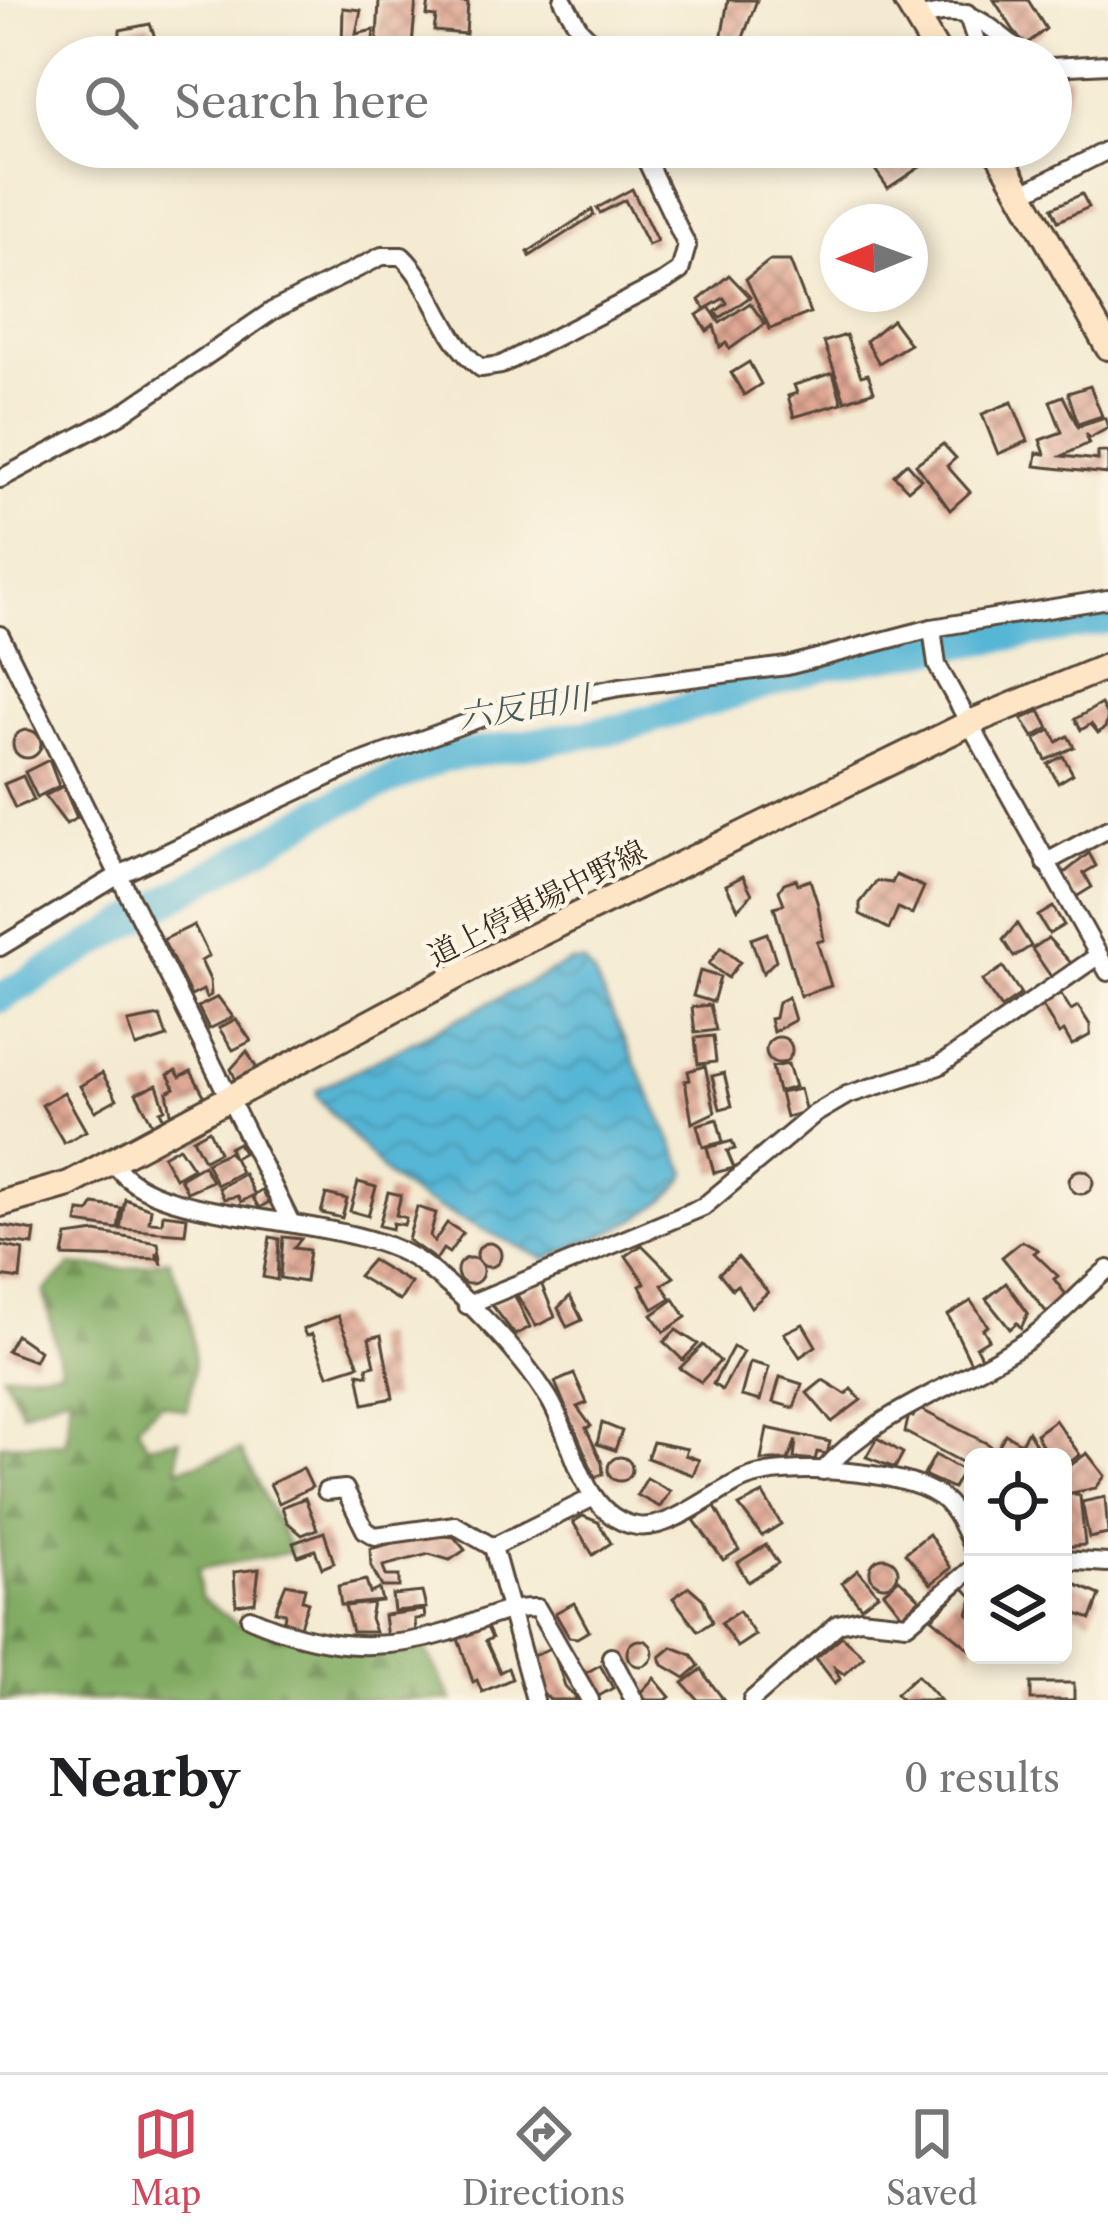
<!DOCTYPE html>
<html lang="en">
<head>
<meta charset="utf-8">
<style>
	body { margin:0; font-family:"Libre Caslon Text","Noto Serif JP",serif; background:#f2f2f2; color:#202124 }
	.controls { position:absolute; right:36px; bottom:36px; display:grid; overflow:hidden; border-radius:18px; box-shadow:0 6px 18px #0003 }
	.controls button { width:108px; height:108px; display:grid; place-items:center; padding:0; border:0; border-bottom:3px solid #e0e0e0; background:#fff; color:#202124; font:60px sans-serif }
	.compass { position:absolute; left:820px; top:204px; width:108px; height:108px; border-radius:50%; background:#fff; box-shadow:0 6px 18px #0003; rotate:269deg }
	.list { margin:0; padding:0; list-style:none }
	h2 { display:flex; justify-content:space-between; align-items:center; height:156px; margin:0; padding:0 48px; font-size:51px }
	h2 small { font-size:39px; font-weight:400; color:#757577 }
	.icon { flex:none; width:66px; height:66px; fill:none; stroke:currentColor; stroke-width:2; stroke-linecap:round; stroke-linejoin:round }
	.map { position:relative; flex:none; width:1108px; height:1700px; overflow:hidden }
	.search { position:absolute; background:#fff; box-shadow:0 6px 18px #0003; left:36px; right:36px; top:36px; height:132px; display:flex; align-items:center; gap:30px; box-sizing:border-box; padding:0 42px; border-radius:66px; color:#757577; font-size:45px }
	.sheet { height:372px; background:#fff }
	nav { display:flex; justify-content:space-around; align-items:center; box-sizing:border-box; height:168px; border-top:3px solid #e0e0e0; background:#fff; font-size:33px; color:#757577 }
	nav a { display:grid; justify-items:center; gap:6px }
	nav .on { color:#d1495b }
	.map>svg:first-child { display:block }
	.forest { fill:url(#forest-firs); stroke:#5e6b40; stroke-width:3 }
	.water { fill:url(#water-waves); stroke:#49707a; stroke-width:3 }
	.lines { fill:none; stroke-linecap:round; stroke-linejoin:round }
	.river { stroke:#57b6d5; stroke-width:30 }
	.building { fill:url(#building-cross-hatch) }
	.street-casing { stroke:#574739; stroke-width:22 }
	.secondary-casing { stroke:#574739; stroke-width:30 }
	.street { stroke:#fff; stroke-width:16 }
	.secondary { stroke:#fee5c5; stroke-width:24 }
	.labels { text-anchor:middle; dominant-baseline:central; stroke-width:9; stroke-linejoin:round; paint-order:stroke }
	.street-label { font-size:30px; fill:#3b2a1e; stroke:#fcf5e5 }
	.water-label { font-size:33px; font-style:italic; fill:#455b5e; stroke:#fcf5e5 }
</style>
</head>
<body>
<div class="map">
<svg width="1108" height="1700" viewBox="0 0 1108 1700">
	<defs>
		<pattern id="forest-firs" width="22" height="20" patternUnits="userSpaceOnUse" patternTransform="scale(3)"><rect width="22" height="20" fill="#82ac63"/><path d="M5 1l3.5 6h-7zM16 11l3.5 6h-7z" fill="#6c8c51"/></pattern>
		<pattern id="water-waves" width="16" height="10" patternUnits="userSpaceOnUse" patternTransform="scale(3)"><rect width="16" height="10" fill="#57b6d5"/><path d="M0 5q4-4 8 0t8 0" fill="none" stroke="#4994ac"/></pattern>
		<pattern id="building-cross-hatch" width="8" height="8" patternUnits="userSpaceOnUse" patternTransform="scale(3)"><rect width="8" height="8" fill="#dfa693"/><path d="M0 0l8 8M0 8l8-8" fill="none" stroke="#b68777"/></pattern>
	</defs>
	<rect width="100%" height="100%" fill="#fcf5e5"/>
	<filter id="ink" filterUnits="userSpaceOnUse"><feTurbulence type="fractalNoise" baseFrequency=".00833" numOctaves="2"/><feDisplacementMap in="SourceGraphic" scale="24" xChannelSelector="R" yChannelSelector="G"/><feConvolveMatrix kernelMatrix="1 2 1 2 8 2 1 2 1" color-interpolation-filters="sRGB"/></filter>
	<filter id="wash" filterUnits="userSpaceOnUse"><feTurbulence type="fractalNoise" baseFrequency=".004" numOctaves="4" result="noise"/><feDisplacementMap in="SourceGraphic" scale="48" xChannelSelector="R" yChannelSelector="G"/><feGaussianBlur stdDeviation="2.7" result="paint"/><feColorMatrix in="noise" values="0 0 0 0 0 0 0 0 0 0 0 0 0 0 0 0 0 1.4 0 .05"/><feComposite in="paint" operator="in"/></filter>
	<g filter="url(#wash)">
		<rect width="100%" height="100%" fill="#f4ead1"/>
		<path class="forest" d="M169 1259C191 1316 202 1349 187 1411L161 1403 137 1426 147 1445 179 1439 178 1469 241 1450 292 1552 198 1569 201 1598 239 1625 250 1618 358 1656 425 1648 452 1700H0V1444L66 1443 70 1393 22 1412 3 1374 61 1370 44 1292 71 1265 127 1269Z"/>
		<path class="water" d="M570 962H584L593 973 687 1173C669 1214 586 1242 545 1259L419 1199 390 1178 317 1097V1090Z"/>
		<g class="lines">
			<polyline class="river" points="0,998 323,810 441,758 622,728 827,665 1108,620"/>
		</g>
		<g id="blocks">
			<g class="building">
				<polygon points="416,0 411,57 376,57 379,1"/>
				<polygon points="429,0 468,3 466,34 434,31 436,17 427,16"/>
				<polygon points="728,0 757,0 741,43 721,40"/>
				<polygon points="994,0 1028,0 1046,29 1024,46"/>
				<polygon points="343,8 361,10 356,34 374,30 372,50 342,48"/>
				<polygon points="150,24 159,48 169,52 119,57 120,30"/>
				<polygon points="1051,72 1070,75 1067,101 1051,99"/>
				<polygon points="868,147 879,147 893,165 899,161 890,147 924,147 932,159 888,188 864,154"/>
				<polygon points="632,189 657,241 648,245 625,200 600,213 597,208"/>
				<polygon points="1082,194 1089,207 1058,221 1052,208"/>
				<polygon points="592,210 594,215 530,256 528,252"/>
				<polygon points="769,261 790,261 810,313 770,329 746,279"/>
				<polygon points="729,275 750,297 720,318 715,312 727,303 724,298 705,309 699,300"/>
				<polygon points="750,303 765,324 730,349 726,343 720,347 714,326 707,331 697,315 709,307 720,323"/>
				<polygon points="892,320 910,344 879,363 866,341"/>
				<polygon points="846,335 861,376 868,374 874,391 845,401 824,342"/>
				<polygon points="749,362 761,384 744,395 731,373"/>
				<polygon points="833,373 842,403 794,417 788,396 797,393 794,385"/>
				<polygon points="1090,386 1102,416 1078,424 1068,393"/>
				<polygon points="1063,396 1078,427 1105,418 1108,428 1090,438 1086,434 1089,443 1062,456 1098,460 1098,452 1108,452 1108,474 1035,466 1037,453 1045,454 1040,440 1062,432 1050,401"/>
				<polygon points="1012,402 1028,441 998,454 982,414"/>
				<polygon points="943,444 956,458 947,466 970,492 950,510 916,464"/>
				<polygon points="907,463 921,479 908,490 894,475"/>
				<polygon points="1101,704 1108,717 1105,728 1098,733 1091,724 1081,730 1075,719"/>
				<polygon points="1040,711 1049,728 1033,737 1022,719"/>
				<polygon points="1051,730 1057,742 1068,736 1074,747 1046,760 1035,739"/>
				<circle cx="27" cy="744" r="14"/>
				<polygon points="1063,756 1073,774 1058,783 1048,764"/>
				<polygon points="49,760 59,786 37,797 25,772"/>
				<polygon points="23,776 34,800 15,808 4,784"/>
				<polygon points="63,786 77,818 66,824 45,796"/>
				<polygon points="1089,853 1096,866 1084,873 1092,887 1076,897 1063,874"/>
				<polygon points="896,875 924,887 912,914 898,908 889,929 860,914 860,903 877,881 892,883"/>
				<polygon points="743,876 752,894 738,909 726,885"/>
				<polygon points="796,879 798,884 810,880 818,905 824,940 817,942 831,986 800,996 774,907 784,904 779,891 784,883"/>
				<polygon points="1053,907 1064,925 1049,934 1038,916"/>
				<polygon points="1017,924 1031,946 1014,957 1003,940"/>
				<polygon points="194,925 209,956 201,961 210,980 211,995 206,998 203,990 191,996 163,940"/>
				<polygon points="767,933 776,960 763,973 751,939"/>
				<polygon points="1048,938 1071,963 1052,978 1032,949"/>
				<polygon points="721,947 740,962 728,978 709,964"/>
				<polygon points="1003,967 1021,994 1001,1008 982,981"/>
				<polygon points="700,971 720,977 713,1002 693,996"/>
				<polygon points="1059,991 1071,1010 1078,1006 1090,1025 1090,1035 1072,1045 1064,1031 1059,1034 1040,1002"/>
				<polygon points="218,997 233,1017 209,1029 198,1007"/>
				<polygon points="788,997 795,1020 773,1032 770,1019 775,1018 778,1002"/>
				<polygon points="710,1005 716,1030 695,1033 692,1007"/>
				<polygon points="160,1016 167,1037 136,1047 128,1022"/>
				<polygon points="236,1019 251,1041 233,1050 219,1028"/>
				<polygon points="713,1036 716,1062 698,1064 695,1038"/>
				<circle cx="779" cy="1050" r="13"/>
				<polygon points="247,1051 257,1069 236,1080 231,1069"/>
				<polygon points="788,1064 795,1087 778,1092 772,1067"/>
				<polygon points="705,1066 715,1112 692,1123 685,1081 690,1080 688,1071"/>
				<polygon points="176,1071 180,1077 191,1071 206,1099 172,1118 167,1092 175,1088 168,1075"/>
				<polygon points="102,1073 117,1099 95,1111 80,1086"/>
				<polygon points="724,1073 732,1106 720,1109 712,1076"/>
				<polygon points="157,1085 165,1109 160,1111 164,1119 153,1125 136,1093"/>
				<polygon points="800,1089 806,1112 786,1117 780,1093"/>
				<polygon points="64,1092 86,1131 64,1143 42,1105"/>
				<polygon points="717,1119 723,1142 703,1147 697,1125"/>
				<polygon points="209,1130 219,1152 204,1160 193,1139"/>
				<polygon points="732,1141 735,1149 727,1151 734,1168 714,1173 707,1148"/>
				<polygon points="238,1143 243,1153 234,1158 241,1172 217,1185 206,1163 228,1152 233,1157 229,1148"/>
				<polygon points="179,1147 193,1168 175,1178 163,1156"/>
				<polygon points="203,1165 212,1181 187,1192 180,1178"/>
				<circle cx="1081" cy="1182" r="12"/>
				<polygon points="244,1174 255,1195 262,1190 269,1202 259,1208 252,1196 241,1202 238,1196 224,1199 219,1188"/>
				<polygon points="358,1182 376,1187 368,1216 350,1211"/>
				<polygon points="388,1192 401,1195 396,1215 406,1218 404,1225 393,1223 392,1229 379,1226"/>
				<polygon points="326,1194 347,1199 342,1218 321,1213"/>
				<polygon points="125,1199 151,1209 149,1222 162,1223 163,1214 187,1217 185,1234 120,1229"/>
				<polygon points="94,1204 121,1208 118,1229 77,1223 79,1211 89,1212"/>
				<polygon points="417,1207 436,1213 430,1236 434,1242 447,1223 463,1233 449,1253 443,1249 436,1260 408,1240"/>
				<polygon points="0,1225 35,1231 33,1245 0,1241"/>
				<polygon points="96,1232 158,1243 162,1265 157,1253 157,1259 63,1256 67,1236"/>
				<polygon points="270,1237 279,1239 277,1280 263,1277"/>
				<polygon points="283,1237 301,1239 294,1248 309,1250 305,1282 280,1278"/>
				<polygon points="1022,1241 1038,1250 1034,1253 1058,1276 1054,1279 1068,1297 1048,1314 1002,1257"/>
				<circle cx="489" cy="1255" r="12"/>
				<polygon points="0,1245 23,1250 20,1279 0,1276"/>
				<polygon points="642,1245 674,1277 662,1285 671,1298 653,1309 640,1286 645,1283 626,1256"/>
				<polygon points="738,1257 768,1292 751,1307 737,1285 732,1289 719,1273"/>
				<circle cx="470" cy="1271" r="13"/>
				<polygon points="372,1260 411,1283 400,1301 358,1276"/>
				<polygon points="541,1283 555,1317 536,1326 517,1295"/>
				<polygon points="1006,1283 1028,1313 1021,1328 1017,1323 1010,1329 986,1299"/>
				<polygon points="514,1294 530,1327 515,1335 492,1305"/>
				<polygon points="570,1296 582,1320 567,1327 558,1308"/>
				<polygon points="674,1299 686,1317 664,1332 652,1315"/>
				<polygon points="971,1301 988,1326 983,1329 989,1339 976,1347 982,1359 972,1365 948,1315"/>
				<polygon points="338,1316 359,1365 328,1375 312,1334 306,1336 303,1329"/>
				<polygon points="803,1324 816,1346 800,1357 784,1333"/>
				<polygon points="676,1330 698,1344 683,1360 664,1342"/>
				<polygon points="16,1335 39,1351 34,1361 7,1351"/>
				<polygon points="381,1335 393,1398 364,1404 358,1373 368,1375 367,1367 375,1365 369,1338"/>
				<polygon points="703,1345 720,1361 701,1382 680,1368"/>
				<polygon points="733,1347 743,1352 722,1390 713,1384"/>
				<polygon points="750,1362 769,1367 760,1401 741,1396"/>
				<polygon points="574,1374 587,1403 577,1407 591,1426 586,1428 602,1463 603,1474 595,1477 555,1382"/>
				<polygon points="780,1377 802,1384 794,1408 773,1402"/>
				<polygon points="823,1380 846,1394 851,1389 861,1400 832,1422 807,1393"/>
				<polygon points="918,1408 988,1444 994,1449 989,1457 973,1457 973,1468 905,1432 909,1415 913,1417"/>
				<polygon points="1055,1420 1080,1455 1063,1467 1063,1457 1048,1457 1036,1434"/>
				<polygon points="602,1423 622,1431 615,1450 597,1444"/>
				<polygon points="767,1428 830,1442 827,1454 817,1452 815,1460 794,1458 796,1440 788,1460 761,1460"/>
				<polygon points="1028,1431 1043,1457 993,1457 1005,1434 1021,1443"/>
				<polygon points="877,1438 903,1453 895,1468 866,1457"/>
				<polygon points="653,1442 687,1449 685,1455 699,1460 693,1475 647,1458"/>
				<polygon points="1087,1453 1105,1476 1096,1488 1071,1493 1080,1496 1085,1545 1063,1547 1063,1471"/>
				<polygon points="935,1455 963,1470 953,1488 924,1475"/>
				<circle cx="620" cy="1469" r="12"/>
				<polygon points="303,1468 312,1487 279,1503 270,1484"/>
				<polygon points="647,1478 670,1491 660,1507 637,1495"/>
				<polygon points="763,1494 781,1524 762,1536 739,1506"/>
				<polygon points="1105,1497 1108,1534 1089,1538 1082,1502"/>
				<polygon points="305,1498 317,1529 302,1535 287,1522 282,1507"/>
				<polygon points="715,1507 739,1550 723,1560 694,1520"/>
				<polygon points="583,1516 598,1522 611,1543 593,1555 573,1522"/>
				<polygon points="324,1532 334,1563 322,1568 315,1550 298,1556 293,1543"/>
				<polygon points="425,1534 454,1537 465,1550 450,1560 429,1554 383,1566 386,1576 399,1576 399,1587 382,1587 371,1566 370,1549"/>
				<polygon points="929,1534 951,1568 931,1584 905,1553"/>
				<polygon points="766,1545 778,1563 748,1582 737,1563"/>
				<circle cx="884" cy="1572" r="14"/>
				<polygon points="259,1569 255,1602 236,1605 234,1572"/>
				<polygon points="858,1570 878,1594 861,1607 842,1583"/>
				<polygon points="899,1579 920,1599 902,1615 884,1592"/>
				<polygon points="366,1580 370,1593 379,1589 382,1601 341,1605 338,1586"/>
				<polygon points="1070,1582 1100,1595 1091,1619 1063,1609"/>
				<polygon points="286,1584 305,1588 302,1600 308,1602 300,1626 284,1622 285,1613 275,1611"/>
				<polygon points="689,1587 703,1599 712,1622 698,1631 673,1598"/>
				<polygon points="964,1588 973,1598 968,1614 973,1619 973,1652 932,1618"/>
				<polygon points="422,1592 426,1608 394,1611 392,1595"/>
				<polygon points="373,1603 370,1618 375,1632 352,1632 345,1606"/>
				<polygon points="574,1603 589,1631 577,1638 569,1637 555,1613"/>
				<polygon points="424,1610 425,1618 415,1619 416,1634 387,1638 384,1615"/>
				<polygon points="739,1611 755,1635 737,1647 721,1623"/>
				<polygon points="486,1625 492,1638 486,1641 500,1672 508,1668 512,1679 482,1692 477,1680 473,1682 457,1636"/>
				<polygon points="842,1636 864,1656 844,1674 835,1668 840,1679 835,1683 816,1658"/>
				<circle cx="640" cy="1653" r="13"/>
				<polygon points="552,1647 565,1686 578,1700 551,1700 541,1691 529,1658"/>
				<polygon points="672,1647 692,1655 699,1666 685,1678 663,1665 660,1657"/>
				<polygon points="600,1665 613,1688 597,1697 584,1674"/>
				<polygon points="702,1669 707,1678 724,1700 698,1700 683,1683"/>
				<polygon points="917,1675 940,1700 902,1700 896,1694"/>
				<polygon points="654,1678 670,1697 666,1700 646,1700 640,1693"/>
				<rect x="1031" y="1683" width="43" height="17"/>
			</g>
		</g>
	</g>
	<g filter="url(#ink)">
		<use href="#blocks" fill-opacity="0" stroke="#574739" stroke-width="3"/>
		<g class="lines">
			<g class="street-casing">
				<g id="street">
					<polyline points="563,0 580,30 607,57"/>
					<polyline points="967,13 981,57"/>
					<path d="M916 19C972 0 986 26 1028 57"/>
					<polyline points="1051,67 1108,64"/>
					<polyline points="1023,193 1108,150"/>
					<path d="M0 479 120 415 272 311 382 256H402C435 288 442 339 481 368L501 365 665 281 680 271 687 246 640 147"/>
					<polyline points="932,628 937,665 1108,972"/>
					<polyline points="0,635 291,1223"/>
					<polyline points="1045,863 1108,829"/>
					<polyline points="0,947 119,875 353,765 502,710 620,687 787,666 932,628 1108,599"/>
					<path d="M114 1162C148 1229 353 1209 424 1265 468 1299 518 1350 548 1397 574 1437 580 1517 637 1526 670 1531 714 1492 744 1479 784 1462 903 1470 939 1496 956 1507 964 1530 973 1548"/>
					<polyline points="467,1305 703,1207 813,1115 847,1095 939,1066 1099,955"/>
					<path d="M823 1471C877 1410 958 1387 1025 1342 1055 1322 1080 1292 1108 1269"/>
					<polyline points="326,1491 345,1489 365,1530 375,1536 455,1525 493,1547"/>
					<polyline points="1063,1560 1108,1563"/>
					<path d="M250 1618C319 1648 377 1654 449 1632 481 1621 502 1607 537 1608L590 1700"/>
					<polyline points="611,1657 634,1700"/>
					<polyline points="535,1700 493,1547 594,1497"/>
					<polyline points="752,1700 838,1624 860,1619 907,1624 973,1568"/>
				</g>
			</g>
			<g class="secondary-casing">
				<g id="secondary">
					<polyline points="906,0 940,57"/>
					<polyline points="995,147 1108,347"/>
					<polyline points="0,1204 69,1184 500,953 972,722 1108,666"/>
				</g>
			</g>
			<use href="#street" class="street"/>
			<use href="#secondary" class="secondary"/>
		</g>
	</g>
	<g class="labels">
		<g class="street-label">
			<text transform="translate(537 903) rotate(-27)">道上停車場中野線</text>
		</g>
		<g class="water-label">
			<text transform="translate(524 707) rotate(-9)">六反田川</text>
		</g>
	</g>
</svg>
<div class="controls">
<button><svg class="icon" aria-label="locate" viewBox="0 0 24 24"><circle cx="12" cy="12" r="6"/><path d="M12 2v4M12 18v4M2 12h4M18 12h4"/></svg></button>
<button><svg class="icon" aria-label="layers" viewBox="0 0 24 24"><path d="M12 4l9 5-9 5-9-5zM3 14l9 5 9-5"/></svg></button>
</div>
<svg class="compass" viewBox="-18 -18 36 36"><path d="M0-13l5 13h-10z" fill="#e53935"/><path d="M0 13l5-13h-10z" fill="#757577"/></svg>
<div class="search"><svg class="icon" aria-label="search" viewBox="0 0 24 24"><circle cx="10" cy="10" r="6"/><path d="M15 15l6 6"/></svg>Search here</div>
</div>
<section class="sheet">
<h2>Nearby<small>0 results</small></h2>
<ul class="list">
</ul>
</section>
<nav>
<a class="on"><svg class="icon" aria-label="map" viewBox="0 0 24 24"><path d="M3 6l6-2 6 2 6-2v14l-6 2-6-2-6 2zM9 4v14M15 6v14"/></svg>Map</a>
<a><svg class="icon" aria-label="directions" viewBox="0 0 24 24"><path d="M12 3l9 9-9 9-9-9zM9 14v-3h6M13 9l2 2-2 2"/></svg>Directions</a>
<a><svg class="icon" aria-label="saved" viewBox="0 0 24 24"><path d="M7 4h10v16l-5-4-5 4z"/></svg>Saved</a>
</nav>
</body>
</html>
